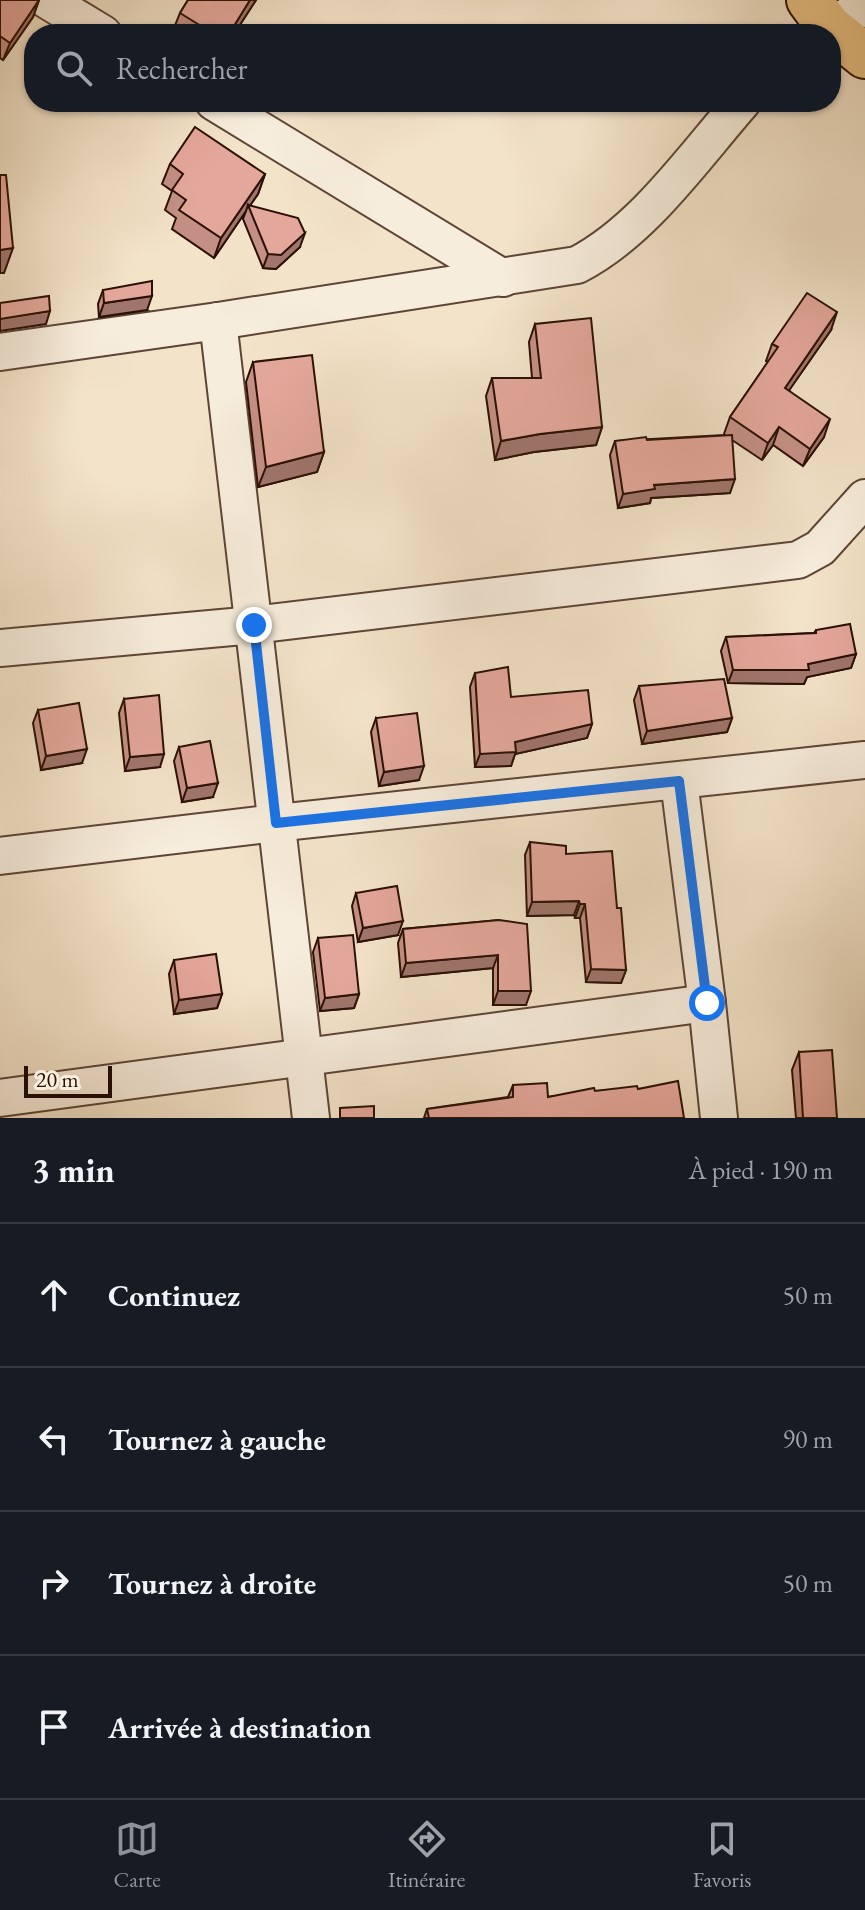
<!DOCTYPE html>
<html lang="fr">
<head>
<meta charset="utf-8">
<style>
	body { margin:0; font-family:"EB Garamond",serif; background:#20242c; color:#f1f3f6 }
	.scale { position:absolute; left:24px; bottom:20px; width:88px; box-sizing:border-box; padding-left:8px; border:4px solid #2b1005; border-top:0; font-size:22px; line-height:28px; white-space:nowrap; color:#2b1005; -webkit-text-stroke:6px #f7eddc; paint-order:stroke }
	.stop { position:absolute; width:24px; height:24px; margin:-18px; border:6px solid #1a73e8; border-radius:50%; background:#fff }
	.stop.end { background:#1a73e8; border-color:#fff; box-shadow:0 2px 8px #0008 }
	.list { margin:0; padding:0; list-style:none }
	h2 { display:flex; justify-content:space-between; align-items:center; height:104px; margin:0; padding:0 32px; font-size:34px }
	h2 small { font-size:26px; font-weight:400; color:#9ea1a6 }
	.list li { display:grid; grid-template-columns:52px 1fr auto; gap:24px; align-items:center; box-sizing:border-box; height:144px; padding:0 32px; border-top:2px solid #363941 }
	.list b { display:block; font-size:30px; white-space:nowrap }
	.list em { font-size:26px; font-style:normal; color:#9ea1a6 }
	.icon { flex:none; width:44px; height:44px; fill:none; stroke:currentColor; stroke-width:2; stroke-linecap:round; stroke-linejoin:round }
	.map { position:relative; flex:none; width:865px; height:1118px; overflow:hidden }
	.search { position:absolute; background:#171b24; box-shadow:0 2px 6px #0004; left:24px; right:24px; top:24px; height:88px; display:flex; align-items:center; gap:20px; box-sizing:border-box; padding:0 28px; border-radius:32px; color:#9ea1a6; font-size:30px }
	.sheet { height:680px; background:#171b24 }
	nav { display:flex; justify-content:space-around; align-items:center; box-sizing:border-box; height:112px; border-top:2px solid #363941; background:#171b24; font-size:22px; color:#9ea1a6 }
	nav a { display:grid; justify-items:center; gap:4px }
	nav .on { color:#8c9099 }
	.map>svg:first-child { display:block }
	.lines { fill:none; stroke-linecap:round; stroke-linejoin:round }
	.minor-casing { stroke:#5d4536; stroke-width:40 }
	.major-casing { stroke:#2b1005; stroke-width:48 }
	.minor { stroke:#f7eddc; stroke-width:36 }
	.major { stroke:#eac284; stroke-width:44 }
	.wall { fill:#c49085; stroke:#2b1005; stroke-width:2 }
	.shaded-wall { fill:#a0756c; stroke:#2b1005; stroke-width:2 }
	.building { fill:#e4a79b; stroke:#2b1005; stroke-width:2 }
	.route { stroke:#1a73e8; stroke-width:10 }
</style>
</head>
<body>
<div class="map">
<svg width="865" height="1118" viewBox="0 0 865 1118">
	<rect width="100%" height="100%" fill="#f3e3c9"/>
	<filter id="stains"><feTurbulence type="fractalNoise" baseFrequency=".0025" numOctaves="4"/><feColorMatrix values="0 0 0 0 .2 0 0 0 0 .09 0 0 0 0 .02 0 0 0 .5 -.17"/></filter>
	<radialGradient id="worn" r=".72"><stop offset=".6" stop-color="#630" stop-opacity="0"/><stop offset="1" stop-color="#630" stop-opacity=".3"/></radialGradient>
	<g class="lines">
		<g class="minor-casing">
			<g id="minor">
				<polyline points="47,0 103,34"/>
				<polyline points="817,34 865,6"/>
				<polyline points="214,102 503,278"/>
				<polyline points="218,321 311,1118"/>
				<path d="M0 352 218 321 577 265C643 231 693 158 742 102"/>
				<polyline points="0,648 254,625 798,560 820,548 865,498"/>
				<polyline points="679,781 707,1003 719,1118"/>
				<polyline points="0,856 276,823 865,760"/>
				<polyline points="0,1098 707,1003"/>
			</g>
		</g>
		<g class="major-casing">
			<polyline id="major" points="809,0 829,27 865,56"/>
		</g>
		<use href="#minor" class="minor"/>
		<use href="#major" class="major"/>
	</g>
	<g class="wall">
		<polygon points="0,0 39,0 33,17 3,60 0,58"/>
		<polygon points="188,0 256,0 234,34 175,34 172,33 180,13"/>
		<polygon points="170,164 265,174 258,194 250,205 300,247 276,269 263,268 243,219 246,211 214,258 172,229 176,218 165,210 172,191 162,184"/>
		<polygon points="103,290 147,310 99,317 98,304"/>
		<polygon points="535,324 602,427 596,445 534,452 495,460 486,396 492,378 532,378 529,342"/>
		<polygon points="831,330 789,390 824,437 803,466 773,445 762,460 732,440 730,493 651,498 650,503 618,508 610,455 615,441 725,435 724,434 730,417 768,362 766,361 772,344"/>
		<polygon points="253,362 324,452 317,472 258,487 246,382"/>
		<polygon points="816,630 856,654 851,668 807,677 804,684 728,683 721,651 726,637 814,633"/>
		<polygon points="475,673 511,697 592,724 587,738 515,754 511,766 475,767 470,687"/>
		<polygon points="639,686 732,718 727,732 642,744 634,700"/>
		<polygon points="124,699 160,767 125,771 119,713"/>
		<polygon points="38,710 82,763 41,770 33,723"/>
		<polygon points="376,718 419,780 379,786 371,732"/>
		<polygon points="179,747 213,797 182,802 174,761"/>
		<polygon points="530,842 617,908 626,970 621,983 586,982 580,918 575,918 574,915 527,916 525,855"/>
		<polygon points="356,893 398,935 358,942 352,906"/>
		<polygon points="499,920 526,1005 493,1005 493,968 401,977 398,943 403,929"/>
		<polygon points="318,938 359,994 354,1008 320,1011 313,952"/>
		<polygon points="174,960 222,994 217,1008 174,1014 169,974"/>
		<polygon points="799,1052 837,1118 796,1118 792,1070"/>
		<polygon points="513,1085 548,1097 595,1091 638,1089 684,1118 424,1118 427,1109 508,1097"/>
	</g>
	<g class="shaded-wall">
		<polygon points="39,0 33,17 3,60 10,43"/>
		<polygon points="250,0 256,0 234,34 229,34"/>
		<polygon points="265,174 258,194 249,207 248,205 246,211 214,258 221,238"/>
		<polygon points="305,233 300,247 276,269 263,268 268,254"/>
		<polygon points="13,248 4,273 0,273 0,250"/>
		<polygon points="152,296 147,310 99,317 104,303"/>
		<polygon points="50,311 46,324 0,331 0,319 2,318"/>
		<polygon points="837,312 831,330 779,405 785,388"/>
		<polygon points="830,419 824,437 803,466 810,449"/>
		<polygon points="602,427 596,445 534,452 495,460 501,441 540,434"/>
		<polygon points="779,427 773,445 762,460 768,443"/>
		<polygon points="324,452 317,472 258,487 266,467"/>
		<polygon points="735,479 730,493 651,498 650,503 618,508 623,494 654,485"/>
		<polygon points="856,654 851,668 807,677 804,684 728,683 733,670 808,664"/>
		<polygon points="732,718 727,732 642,744 647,731"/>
		<polygon points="592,724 587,738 515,754 511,766 475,767 480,754 515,742"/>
		<polygon points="87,749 82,763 41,770 46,756"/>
		<polygon points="164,754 160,767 125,771 130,757"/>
		<polygon points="424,766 419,780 379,786 384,772"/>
		<polygon points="218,783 213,797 182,802 187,788"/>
		<polygon points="579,901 574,915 527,916 532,902"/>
		<polygon points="580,904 585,904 580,918 575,918"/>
		<polygon points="403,921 398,935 358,942 363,928"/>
		<polygon points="498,955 493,968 401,977 406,963"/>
		<polygon points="591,969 626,970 621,983 586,982"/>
		<polygon points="498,991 531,991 526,1005 493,1005"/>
		<polygon points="222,994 217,1008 174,1014 179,1000"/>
		<polygon points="359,994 354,1008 320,1011 325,998"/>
	</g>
	<g class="building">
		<polygon points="0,0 39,0 10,43 0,36"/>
		<polygon points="188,0 250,0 229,34 214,34 180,13"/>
		<polygon points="195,127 265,174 221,238 179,210 186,200 172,190 183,174 170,164"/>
		<polygon points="0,175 6,175 13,248 0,250"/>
		<polygon points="248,205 298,218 305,233 281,255 268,254"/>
		<polygon points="152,281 152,296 104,303 103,290"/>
		<polygon points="807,293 837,312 785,388 830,419 810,449 779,427 768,443 730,417 778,347 772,344"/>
		<polygon points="49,296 50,311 0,319 0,303"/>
		<polygon points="591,318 602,427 540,434 501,441 492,378 541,378 535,324"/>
		<polygon points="312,355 324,452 266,467 253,362"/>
		<polygon points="732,435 735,479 654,485 655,489 623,494 615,441 646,437 647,440"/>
		<polygon points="850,624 856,654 808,664 809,670 733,670 726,637 816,633 816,630"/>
		<polygon points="508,667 511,697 588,690 592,724 515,742 516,752 480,754 475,673"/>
		<polygon points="724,679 732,718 647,731 639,686"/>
		<polygon points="159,695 164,754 130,757 124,699"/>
		<polygon points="79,703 87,749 46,756 38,710"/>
		<polygon points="417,713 424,766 384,772 376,718"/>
		<polygon points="210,741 218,783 187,788 179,747"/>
		<polygon points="530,842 566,846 566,854 612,851 617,908 621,908 626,970 591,969 585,904 580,904 579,901 532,902"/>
		<polygon points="397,886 403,921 363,928 356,893"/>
		<polygon points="499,920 527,924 531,991 498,991 498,955 406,963 403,929"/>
		<polygon points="353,935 359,994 325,998 318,938"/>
		<polygon points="216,954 222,994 179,1000 174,960"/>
		<polygon points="832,1050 837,1118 803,1118 799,1052"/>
		<polygon points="678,1081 684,1118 429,1118 427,1109 513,1097 513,1085 547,1083 548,1097 594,1088 595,1091 637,1086 638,1089"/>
		<polygon points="374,1106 374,1118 340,1118 340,1108"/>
	</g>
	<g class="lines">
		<polyline class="route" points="254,625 276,823 679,781 707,1003"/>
	</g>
	<rect width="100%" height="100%" filter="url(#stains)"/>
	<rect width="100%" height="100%" fill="url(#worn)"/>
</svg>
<div class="scale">20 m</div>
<div class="stop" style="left:707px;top:1003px"></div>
<div class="stop end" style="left:254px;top:625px"></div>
<div class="search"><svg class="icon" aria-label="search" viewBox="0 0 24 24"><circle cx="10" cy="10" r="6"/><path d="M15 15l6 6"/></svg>Rechercher</div>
</div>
<section class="sheet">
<h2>3 min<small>À pied · 190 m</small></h2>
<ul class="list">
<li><svg class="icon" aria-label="ahead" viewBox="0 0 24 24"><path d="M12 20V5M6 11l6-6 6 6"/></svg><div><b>Continuez</b></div><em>50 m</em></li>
<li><svg class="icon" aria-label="left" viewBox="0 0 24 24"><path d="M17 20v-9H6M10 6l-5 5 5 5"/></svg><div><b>Tournez à gauche</b></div><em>90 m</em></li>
<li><svg class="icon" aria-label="right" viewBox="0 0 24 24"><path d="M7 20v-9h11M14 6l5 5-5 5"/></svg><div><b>Tournez à droite</b></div><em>50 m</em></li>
<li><svg class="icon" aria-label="arrive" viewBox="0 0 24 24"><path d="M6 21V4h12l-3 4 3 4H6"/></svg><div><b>Arrivée à destination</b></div></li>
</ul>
</section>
<nav>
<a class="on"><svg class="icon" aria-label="map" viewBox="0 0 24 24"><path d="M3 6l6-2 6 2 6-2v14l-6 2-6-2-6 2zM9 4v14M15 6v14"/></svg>Carte</a>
<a><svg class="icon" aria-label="directions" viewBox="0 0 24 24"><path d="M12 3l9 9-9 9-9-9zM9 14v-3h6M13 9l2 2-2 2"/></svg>Itinéraire</a>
<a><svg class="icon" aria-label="saved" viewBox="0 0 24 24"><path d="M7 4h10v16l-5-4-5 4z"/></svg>Favoris</a>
</nav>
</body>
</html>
